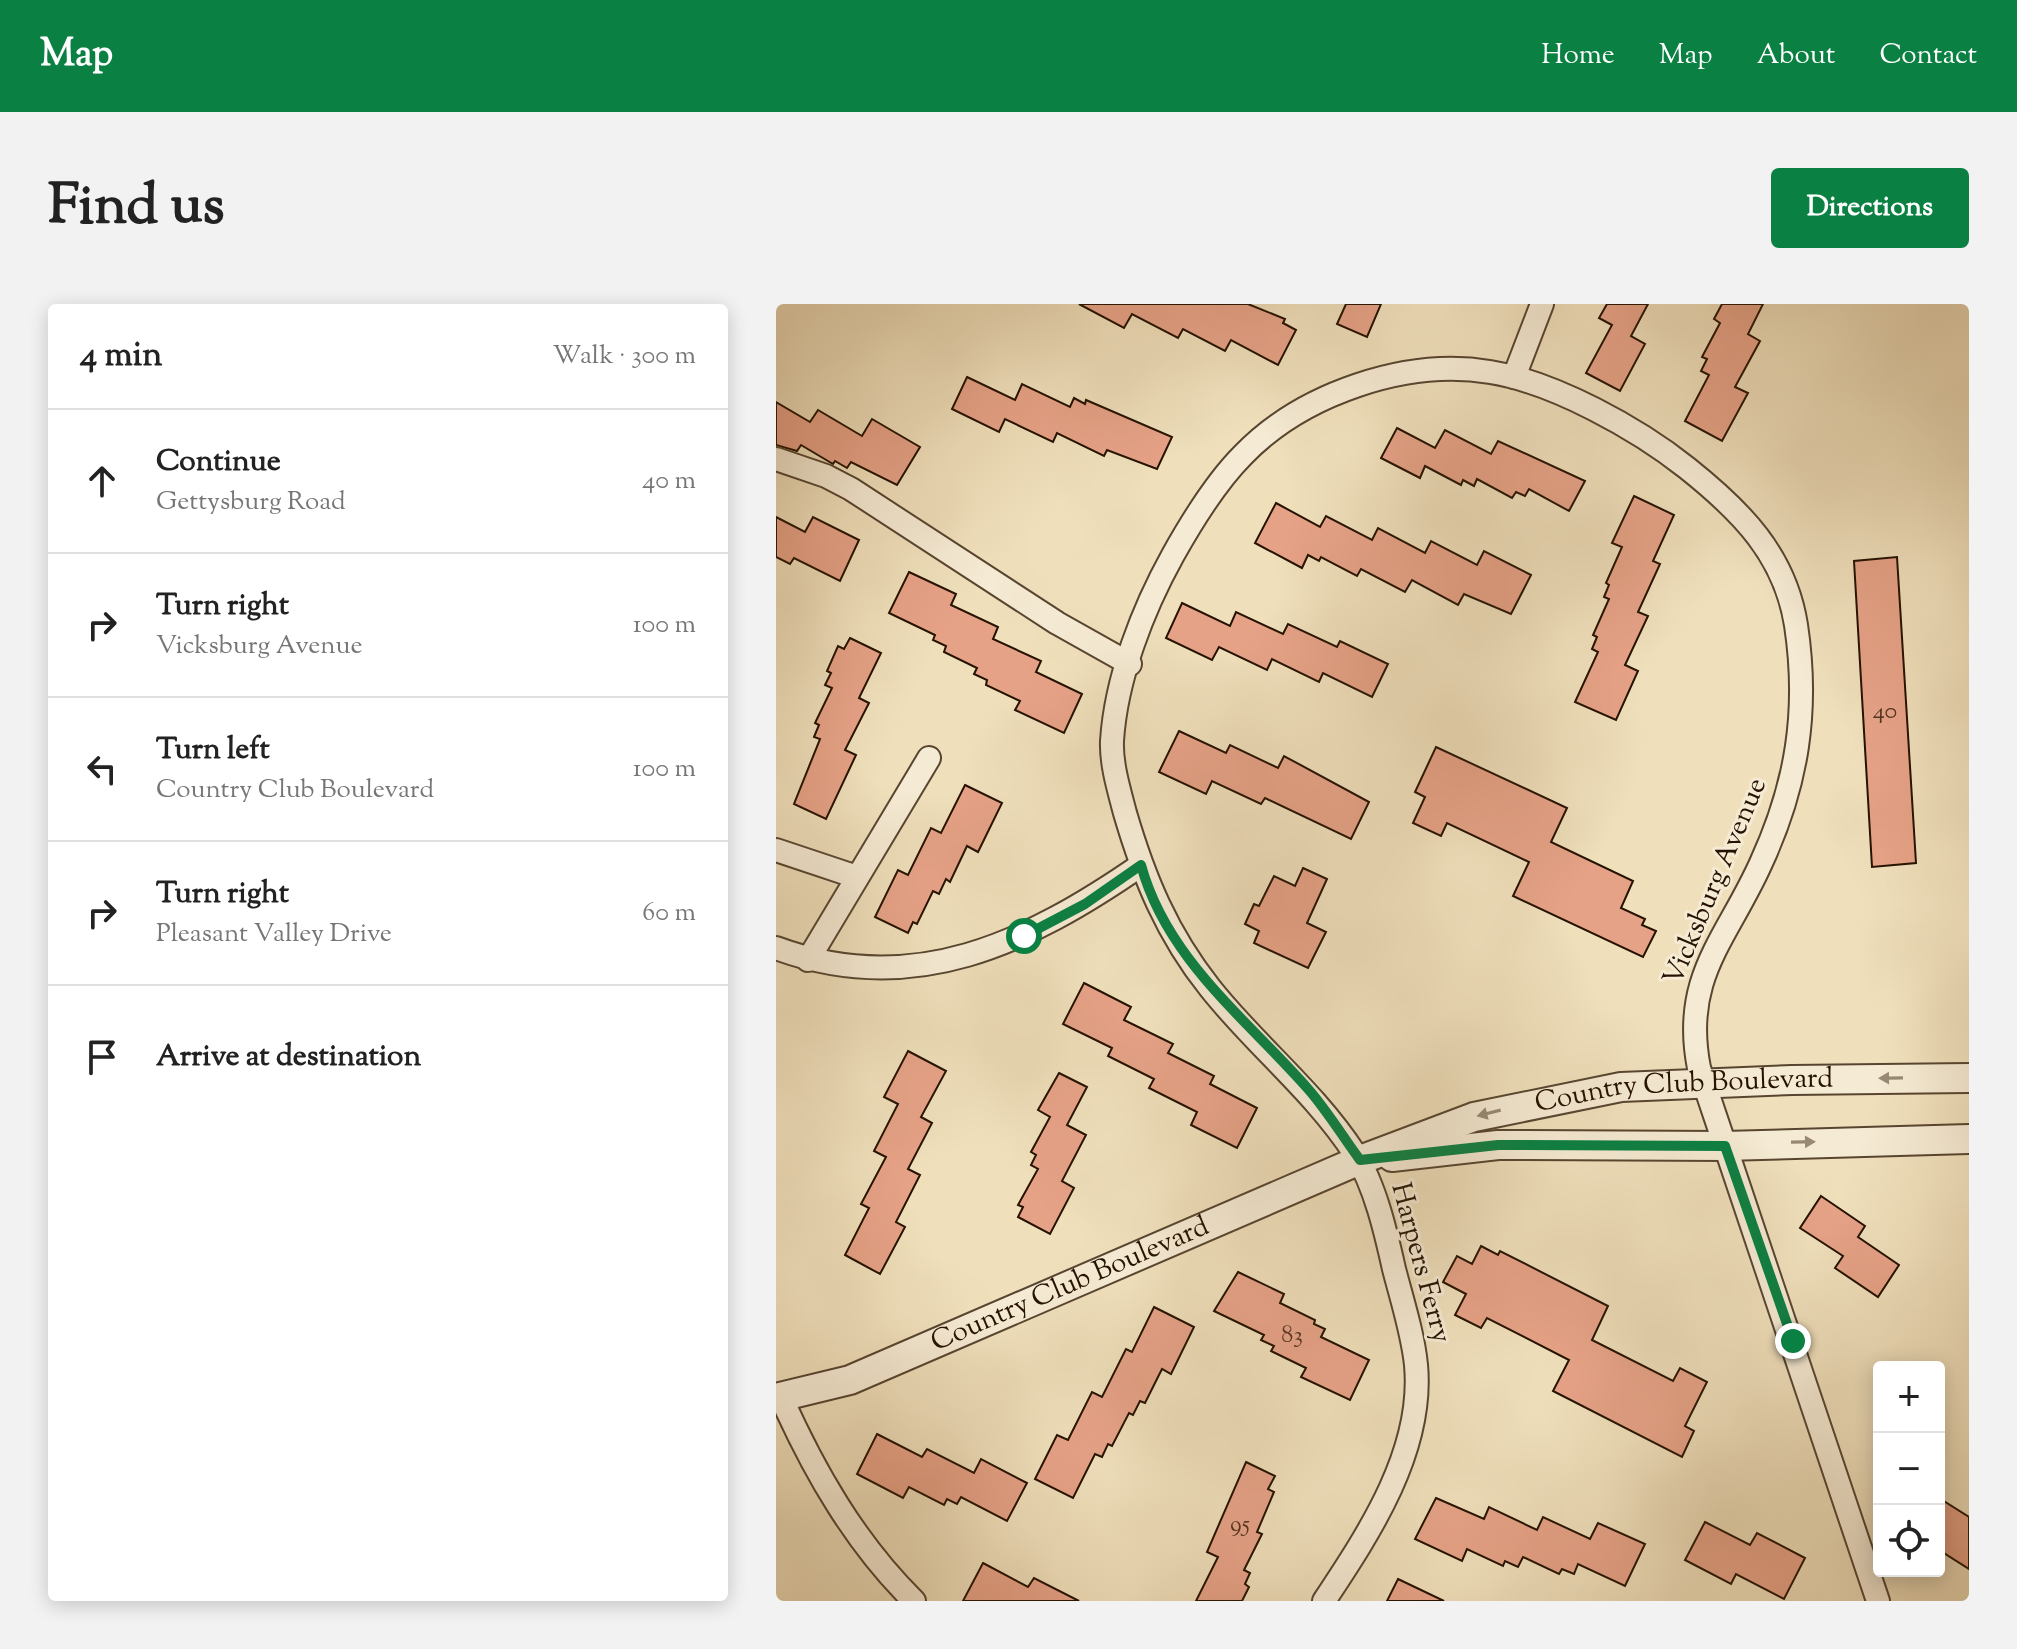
<!DOCTYPE html>
<html lang="en">
<head>
<meta charset="utf-8">
<style>
	body { margin:0; font-family:"Sorts Mill Goudy",serif; background:#f2f2f2; color:#222 }
	.controls { position:absolute; right:24px; bottom:24px; display:grid; overflow:hidden; border-radius:8px; box-shadow:0 4px 20px #0003 }
	.controls button { width:72px; height:72px; display:grid; place-items:center; padding:0; border:0; border-bottom:2px solid #e0e0e0; background:#fff; color:#222; font:40px sans-serif }
	.stop { position:absolute; width:24px; height:24px; margin:-18px; border:6px solid #0b8043; border-radius:50%; background:#fff }
	.stop.end { background:#0b8043; border-color:#fff; box-shadow:0 2px 8px #0008 }
	.list { margin:0; padding:0; list-style:none }
	h2 { display:flex; justify-content:space-between; align-items:center; height:104px; margin:0; padding:0 32px; font-size:34px }
	h2 small { font-size:26px; font-weight:400; color:#767676 }
	.list li { display:grid; grid-template-columns:52px 1fr auto; gap:24px; align-items:center; box-sizing:border-box; height:144px; padding:0 32px; border-top:2px solid #e0e0e0 }
	.list b { display:block; font-size:30px; white-space:nowrap }
	.list p { margin:0; font-size:26px; white-space:nowrap; color:#767676 }
	.list em { font-size:26px; font-style:normal; color:#767676 }
	.icon { flex:none; width:44px; height:44px; fill:none; stroke:currentColor; stroke-width:2; stroke-linecap:round; stroke-linejoin:round }
	.map { position:relative; flex:none; width:1193px; height:1297px; overflow:hidden; border-radius:8px }
	header { display:flex; align-items:center; gap:48px; box-sizing:border-box; height:112px; padding:0 40px; background:#0b8043; color:#fff }
	header strong { font-size:38px }
	nav { display:flex; gap:44px; margin-inline-start:auto; font-size:28px }
	.intro { display:flex; align-items:center; justify-content:space-between; box-sizing:border-box; height:192px; padding:0 48px }
	h1 { margin:0; font-size:56px }
	.button { padding:20px 36px; border-radius:8px; background:#0b8043; color:#fff; font-size:28px; font-weight:700 }
	main { display:flex; gap:48px; padding:0 48px }
	aside { flex:1; background:#fff; border-radius:8px; box-shadow:0 4px 20px #0003 }
	.map>svg:first-child { display:block }
	.building { fill:#e6a287; stroke:#251201; stroke-width:2 }
	.lines { fill:none; stroke-linecap:round; stroke-linejoin:round }
	.minor-casing { stroke:#584530; stroke-width:26 }
	.tertiary-casing { stroke:#584530; stroke-width:32 }
	.minor { stroke:#f5ead3; stroke-width:22 }
	.tertiary { stroke:#f5ead3; stroke-width:28 }
	.oneway { fill:#978974 }
	.route { stroke:#0b8043; stroke-width:10 }
	.labels { text-anchor:middle; dominant-baseline:central; stroke-width:6; stroke-linejoin:round; paint-order:stroke }
	.number-label { font-size:24px; fill:#553622 }
	.street-label { font-size:28px; fill:#251201; stroke:#f5ead3 }
</style>
</head>
<body>
<header>
<strong>Map</strong>
<nav><a>Home</a><a>Map</a><a>About</a><a>Contact</a></nav>
</header>
<div class="intro"><h1>Find us</h1><a class="button">Directions</a></div>
<main>
<aside>
<h2>4 min<small>Walk · 300 m</small></h2>
<ul class="list">
<li><svg class="icon" aria-label="ahead" viewBox="0 0 24 24"><path d="M12 20V5M6 11l6-6 6 6"/></svg><div><b>Continue</b><p>Gettysburg Road</p></div><em>40 m</em></li>
<li><svg class="icon" aria-label="right" viewBox="0 0 24 24"><path d="M7 20v-9h11M14 6l5 5-5 5"/></svg><div><b>Turn right</b><p>Vicksburg Avenue</p></div><em>100 m</em></li>
<li><svg class="icon" aria-label="left" viewBox="0 0 24 24"><path d="M17 20v-9H6M10 6l-5 5 5 5"/></svg><div><b>Turn left</b><p>Country Club Boulevard</p></div><em>100 m</em></li>
<li><svg class="icon" aria-label="right" viewBox="0 0 24 24"><path d="M7 20v-9h11M14 6l5 5-5 5"/></svg><div><b>Turn right</b><p>Pleasant Valley Drive</p></div><em>60 m</em></li>
<li><svg class="icon" aria-label="arrive" viewBox="0 0 24 24"><path d="M6 21V4h12l-3 4 3 4H6"/></svg><div><b>Arrive at destination</b></div></li>
</ul>
</aside>
<div class="map">
<svg width="1193" height="1297" viewBox="0 0 1193 1297">
	<rect width="100%" height="100%" fill="#efdfbb"/>
	<filter id="stains"><feTurbulence type="fractalNoise" baseFrequency=".0025" numOctaves="4"/><feColorMatrix values="0 0 0 0 .2 0 0 0 0 .09 0 0 0 0 .02 0 0 0 .5 -.17"/></filter>
	<radialGradient id="worn" r=".72"><stop offset=".6" stop-color="#630" stop-opacity="0"/><stop offset="1" stop-color="#630" stop-opacity=".3"/></radialGradient>
	<g class="building">
		<polygon points="303,0 472,0 509,15 507,19 520,26 502,61 455,36 449,47 407,25 402,34 356,10 348,24"/>
		<polygon points="570,0 605,0 591,33 561,20"/>
		<polygon points="831,0 872,0 855,32 869,40 844,87 810,69 836,21 823,14"/>
		<polygon points="946,0 987,0 972,30 984,37 959,83 972,89 946,137 909,117 933,71 925,67 931,55 926,53 944,19 938,15"/>
		<polygon points="191,73 239,96 246,80 294,103 298,94 309,100 310,96 396,133 381,165 331,146 328,152 281,129 277,138 229,115 223,128 176,105"/>
		<polygon points="0,98 34,118 42,106 86,132 96,115 144,143 121,181 75,158 71,164 59,157 57,160 25,141 21,147 0,141"/>
		<polygon points="621,124 659,144 669,126 715,150 722,137 809,177 793,207 753,185 749,192 740,188 736,194 701,175 698,182 687,176 685,181 649,162 644,174 605,154"/>
		<polygon points="858,192 898,211 877,257 884,260 862,308 872,312 849,361 862,367 840,416 799,398 822,348 816,345 821,333 817,331 833,295 828,293 833,281 830,279 846,243 836,239"/>
		<polygon points="500,199 544,223 550,212 596,236 602,224 649,249 655,237 701,261 708,247 755,271 735,310 688,290 682,301 636,276 629,288 585,265 581,272 545,253 543,257 532,251 526,264 479,239"/>
		<polygon points="0,213 29,228 37,213 83,236 64,277 18,254 14,260 0,253"/>
		<polygon points="1121,253 1140,559 1096,563 1078,257"/>
		<polygon points="133,268 180,290 175,301 222,323 217,335 265,357 260,368 306,390 288,429 239,406 244,397 210,381 211,376 198,370 201,364 168,348 170,342 157,336 159,331 113,309"/>
		<polygon points="406,299 454,322 460,308 507,330 512,320 561,343 564,337 612,360 596,393 547,369 543,378 496,355 491,366 443,343 436,356 390,334"/>
		<polygon points="74,334 105,349 83,394 93,399 69,446 80,451 50,515 18,500 44,435 38,433 43,421 39,419 56,384 49,381 55,369 51,367 62,342 68,345"/>
		<polygon points="403,427 450,449 454,441 502,464 508,452 593,498 575,535 489,494 485,500 436,477 430,490 383,468"/>
		<polygon points="660,443 791,504 775,538 857,577 845,604 869,615 866,621 880,627 867,653 737,592 753,558 671,519 665,532 637,519 649,493 639,488"/>
		<polygon points="189,481 226,499 202,548 191,542 174,578 170,575 163,590 157,587 141,620 137,618 132,629 99,613 122,566 132,571 155,524 165,529"/>
		<polygon points="527,564 551,575 531,619 550,628 532,664 478,639 483,627 469,620 478,600 483,602 498,572 519,582"/>
		<polygon points="308,679 355,703 348,716 397,740 392,749 438,772 434,780 481,804 461,844 415,821 421,808 373,784 378,775 332,752 336,744 287,720"/>
		<polygon points="132,747 170,767 145,813 156,819 132,865 144,871 120,918 129,923 104,970 69,951 93,904 85,900 110,853 98,847 122,800 108,793"/>
		<polygon points="283,769 311,783 291,821 310,831 286,877 298,884 274,930 242,913 247,903 242,901 262,865 255,861 260,851 255,848 274,813 262,806"/>
		<polygon points="1045,892 1089,922 1082,933 1123,961 1102,993 1059,964 1067,952 1024,924"/>
		<polygon points="705,942 722,951 724,947 832,1002 816,1036 897,1077 904,1064 931,1078 909,1122 918,1127 906,1153 777,1087 793,1056 711,1014 705,1024 679,1011 690,990 667,978 681,952 696,960"/>
		<polygon points="462,968 508,990 504,999 539,1016 538,1020 549,1025 545,1033 593,1056 574,1096 525,1073 530,1064 495,1047 498,1042 485,1036 488,1031 438,1007"/>
		<polygon points="378,1003 418,1023 395,1070 386,1065 369,1099 364,1097 357,1111 353,1109 336,1142 332,1140 326,1153 319,1150 297,1194 259,1175 281,1131 292,1136 316,1088 326,1093 350,1045 356,1048"/>
		<polygon points="101,1130 146,1153 151,1145 198,1169 205,1155 251,1179 231,1217 185,1193 181,1200 171,1195 168,1201 133,1183 127,1194 81,1170"/>
		<polygon points="470,1158 499,1172 492,1185 498,1188 481,1228 486,1230 468,1266 474,1269 469,1280 473,1283 466,1297 420,1297 442,1253 431,1248"/>
		<polygon points="660,1194 708,1215 713,1203 761,1226 767,1213 814,1235 822,1219 869,1240 849,1282 802,1260 798,1270 786,1265 783,1270 747,1253 742,1263 729,1257 727,1262 691,1245 686,1257 639,1235"/>
		<polygon points="1163,1194 1193,1213 1193,1265 1163,1246"/>
		<polygon points="929,1218 974,1241 981,1229 1029,1254 1008,1295 960,1270 955,1280 909,1256"/>
		<polygon points="207,1259 252,1283 258,1274 303,1297 187,1297"/>
		<polygon points="622,1275 668,1297 611,1297"/>
	</g>
	<g class="lines">
		<g class="minor-casing">
			<g id="minor">
				<polyline points="738,73 766,0"/>
				<polyline points="0,155 50,172 75,185 281,319 354,360"/>
				<polyline points="0,546 81,573"/>
				<path d="M0 644C137 695 252 639 365 561"/>
				<polyline points="32,656 153,454"/>
				<path d="M5 1093C38 1167 79 1239 138 1297"/>
				<path d="M548 1297C593 1229 648 1147 640 1061 637 1030 626 996 618 965 610 929 599 881 579 850 538 787 480 742 434 684 391 630 368 574 349 509 343 486 335 460 336 437 340 374 367 305 397 251 416 217 439 179 467 151 526 90 630 54 714 68 778 78 862 125 911 164 965 207 1009 251 1020 321 1033 407 1021 481 985 559 951 635 905 673 923 764L1102 1297"/>
			</g>
		</g>
		<g class="tertiary-casing">
			<g id="tertiary">
				<polyline points="616,853 722,841 949,842 1193,835"/>
				<path id="s1" d="M0 1094 74 1076 584 856 698 813 845 783 1016 776 1193 774"/>
			</g>
		</g>
		<use href="#minor" class="minor"/>
		<use href="#tertiary" class="tertiary"/>
	</g>
	<defs><path id="oneway-solid" d="M-6-.8H1V-3.2L6.5 0L1 3.2V.8H-6Z" transform="scale(2)"/></defs>
	<g class="oneway">
		<use href="#oneway-solid" transform="translate(1115 774) rotate(179)"/>
		<use href="#oneway-solid" transform="translate(713 809) rotate(166)"/>
		<use href="#oneway-solid" transform="translate(1027 838) rotate(-1)"/>
	</g>
	<g class="lines">
		<path class="route" d="M248 632 309 600 365 561C391 656 471 715 533 786 552 808 567 833 584 856L722 841 949 842 1017 1037"/>
	</g>
	<g class="labels">
		<g class="number-label">
			<text x="1109" y="408">40</text>
			<text x="516" y="1032">83</text>
			<text x="464" y="1221">95</text>
		</g>
		<g class="street-label">
			<text transform="translate(940 578) rotate(-67)">Vicksburg Avenue</text>
			<text stroke="none"><textPath href="#s1" startOffset="966">Country Club Boulevard</textPath></text>
			<text transform="translate(644 959) rotate(75)">Harpers Ferry</text>
			<text stroke="none"><textPath href="#s1" startOffset="316">Country Club Boulevard</textPath></text>
		</g>
	</g>
	<rect width="100%" height="100%" filter="url(#stains)"/>
	<rect width="100%" height="100%" fill="url(#worn)"/>
</svg>
<div class="controls">
<button>+</button>
<button>−</button>
<button><svg class="icon" aria-label="locate" viewBox="0 0 24 24"><circle cx="12" cy="12" r="6"/><path d="M12 2v4M12 18v4M2 12h4M18 12h4"/></svg></button>
</div>
<div class="stop" style="left:248px;top:632px"></div>
<div class="stop end" style="left:1017px;top:1037px"></div>
</div>
</main>
</body>
</html>
